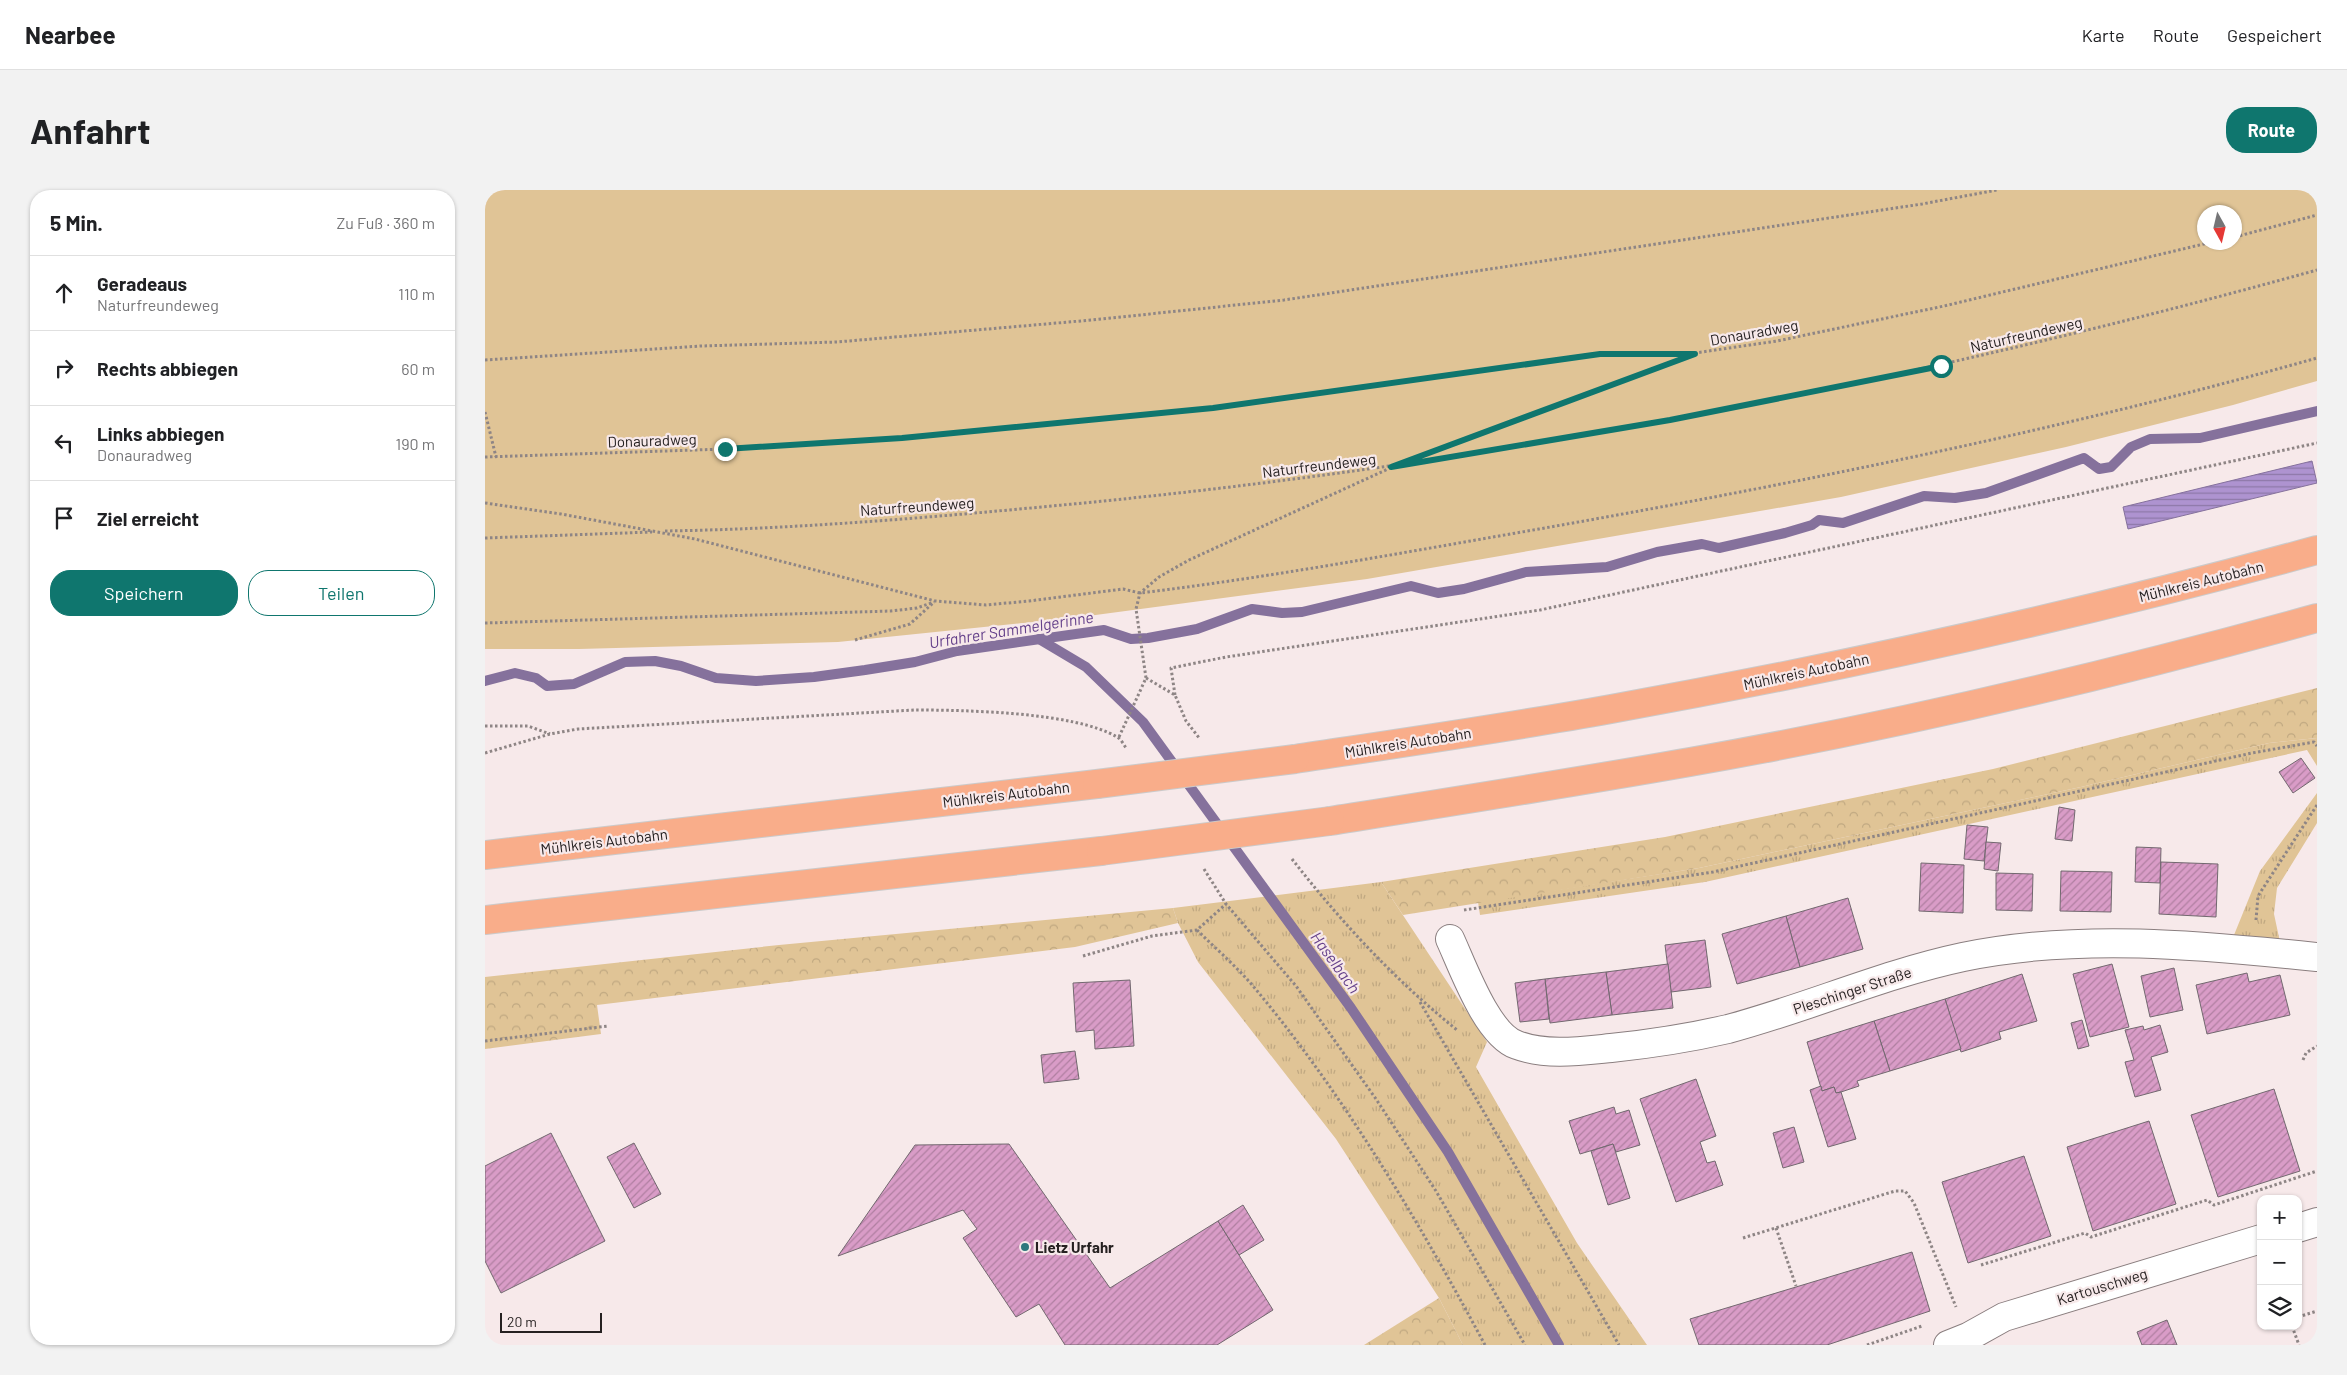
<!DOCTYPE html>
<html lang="de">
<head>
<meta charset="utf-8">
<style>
	body { margin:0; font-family:Barlow,sans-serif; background:#f2f2f2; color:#202124 }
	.controls { position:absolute; right:15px; bottom:15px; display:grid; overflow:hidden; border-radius:10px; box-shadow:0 1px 4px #0004 }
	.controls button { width:45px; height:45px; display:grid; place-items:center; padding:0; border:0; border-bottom:1px solid #e0e0e0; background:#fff; color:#202124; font:25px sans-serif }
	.compass { position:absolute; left:1712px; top:15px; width:45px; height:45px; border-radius:50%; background:#fff; box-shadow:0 1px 4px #0004; rotate:172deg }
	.scale { position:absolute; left:15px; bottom:12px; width:102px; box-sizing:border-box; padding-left:5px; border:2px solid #262121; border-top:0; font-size:14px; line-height:18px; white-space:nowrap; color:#262121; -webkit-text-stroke:4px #f7e9ea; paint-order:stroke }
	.stop { position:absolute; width:15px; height:15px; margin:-11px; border:4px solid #0f766e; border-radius:50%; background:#fff }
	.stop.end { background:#0f766e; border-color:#fff; box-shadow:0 1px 5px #0008 }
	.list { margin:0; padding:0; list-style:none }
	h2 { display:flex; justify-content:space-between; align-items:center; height:65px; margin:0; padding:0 20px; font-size:21px }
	h2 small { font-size:16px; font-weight:400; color:#757577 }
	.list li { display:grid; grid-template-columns:32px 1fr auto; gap:15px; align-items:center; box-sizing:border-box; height:75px; padding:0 20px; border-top:1px solid #e0e0e0 }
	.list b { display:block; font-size:19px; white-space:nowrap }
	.list p { margin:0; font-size:16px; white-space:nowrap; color:#757577 }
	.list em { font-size:16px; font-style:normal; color:#757577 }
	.actions { display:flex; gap:10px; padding:15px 20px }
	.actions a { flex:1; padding:11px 0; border:1px solid #0f766e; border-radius:20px; text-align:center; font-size:18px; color:#0f766e }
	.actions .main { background:#0f766e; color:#fff }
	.icon { flex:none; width:28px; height:28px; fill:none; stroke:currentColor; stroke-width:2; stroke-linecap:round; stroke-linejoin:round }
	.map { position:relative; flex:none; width:1832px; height:1155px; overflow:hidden; border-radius:20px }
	header { display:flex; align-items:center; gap:30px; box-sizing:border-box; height:70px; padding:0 25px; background:#fff; border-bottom:1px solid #e0e0e0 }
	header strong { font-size:24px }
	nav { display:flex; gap:28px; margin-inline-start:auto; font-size:18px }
	.intro { display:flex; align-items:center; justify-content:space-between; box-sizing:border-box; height:120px; padding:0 30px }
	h1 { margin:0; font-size:35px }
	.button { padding:12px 22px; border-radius:20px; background:#0f766e; color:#fff; font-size:18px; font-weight:700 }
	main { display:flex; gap:30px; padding:0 30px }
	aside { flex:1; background:#fff; border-radius:20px; box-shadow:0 1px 4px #0004 }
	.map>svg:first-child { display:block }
	.grass { fill:url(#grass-tufts) }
	.forest { fill:url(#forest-crowns) }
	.park { fill:#e0c496; fill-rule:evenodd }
	.water { fill:url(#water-rules); stroke:#85719c }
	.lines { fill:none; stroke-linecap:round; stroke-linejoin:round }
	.stream { stroke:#85719c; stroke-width:10 }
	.building { fill:url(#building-hatch); stroke:#72686f }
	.minor-casing { stroke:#8a7e7f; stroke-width:30 }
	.motorway-casing { stroke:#cbcaca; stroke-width:30 }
	.path { stroke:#8e8585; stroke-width:3; stroke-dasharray:2.5 2.5; stroke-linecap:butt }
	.minor { stroke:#fff; stroke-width:28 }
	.motorway { stroke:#f9ad8a; stroke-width:28 }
	.motorway-bridge-casing { stroke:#cbcaca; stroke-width:30; stroke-linecap:butt }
	.motorway-bridge { stroke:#f9ad8a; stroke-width:28 }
	.route { stroke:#0f766e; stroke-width:6 }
	.poi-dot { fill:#2e777d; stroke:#f7e9ea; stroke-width:2 }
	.labels { text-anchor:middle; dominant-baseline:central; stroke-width:4.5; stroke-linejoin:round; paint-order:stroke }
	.street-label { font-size:15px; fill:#262121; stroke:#f7e9ea }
	.poi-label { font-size:15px; font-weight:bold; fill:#262121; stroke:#f7e9ea; text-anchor:start }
	.water-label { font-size:16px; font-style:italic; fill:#65418b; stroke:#f7e9ea }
</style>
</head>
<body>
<header>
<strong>Nearbee</strong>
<nav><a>Karte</a><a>Route</a><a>Gespeichert</a></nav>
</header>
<div class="intro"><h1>Anfahrt</h1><a class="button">Route</a></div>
<main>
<aside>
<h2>5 Min.<small>Zu Fuß · 360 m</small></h2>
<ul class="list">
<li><svg class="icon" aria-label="ahead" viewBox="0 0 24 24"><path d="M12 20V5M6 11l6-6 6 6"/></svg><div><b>Geradeaus</b><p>Naturfreundeweg</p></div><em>110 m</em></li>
<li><svg class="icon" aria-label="right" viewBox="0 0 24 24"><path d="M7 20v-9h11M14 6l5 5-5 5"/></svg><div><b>Rechts abbiegen</b></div><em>60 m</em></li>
<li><svg class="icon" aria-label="left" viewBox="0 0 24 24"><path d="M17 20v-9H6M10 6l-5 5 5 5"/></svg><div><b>Links abbiegen</b><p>Donauradweg</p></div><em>190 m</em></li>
<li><svg class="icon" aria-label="arrive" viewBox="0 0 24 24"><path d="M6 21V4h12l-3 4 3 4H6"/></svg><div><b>Ziel erreicht</b></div></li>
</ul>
<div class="actions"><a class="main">Speichern</a><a>Teilen</a></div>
</aside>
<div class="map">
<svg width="1832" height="1155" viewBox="0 0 1832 1155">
	<defs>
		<pattern id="grass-tufts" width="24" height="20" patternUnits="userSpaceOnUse" patternTransform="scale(1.25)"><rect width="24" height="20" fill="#e0c496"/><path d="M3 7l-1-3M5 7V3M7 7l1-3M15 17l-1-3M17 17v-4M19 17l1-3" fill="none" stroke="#c0a881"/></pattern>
		<pattern id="forest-crowns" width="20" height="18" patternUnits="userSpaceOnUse" patternTransform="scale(1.25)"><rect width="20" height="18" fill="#e0c496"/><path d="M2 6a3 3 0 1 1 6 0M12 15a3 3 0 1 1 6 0" fill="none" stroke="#c0a881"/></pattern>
		<pattern id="water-rules" width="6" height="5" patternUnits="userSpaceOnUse" patternTransform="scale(1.25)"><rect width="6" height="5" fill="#ae93d0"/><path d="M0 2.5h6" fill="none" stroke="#8d78a8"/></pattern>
		<pattern id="building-hatch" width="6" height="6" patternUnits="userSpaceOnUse" patternTransform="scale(1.25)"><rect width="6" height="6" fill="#d99cc7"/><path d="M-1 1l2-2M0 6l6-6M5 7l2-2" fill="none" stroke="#b07fa1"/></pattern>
	</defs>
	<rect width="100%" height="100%" fill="#f7e9ea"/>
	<g class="grass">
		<polygon points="1832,548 1832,576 1822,560 1220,692 995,725 993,712 1214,678 1596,597 1784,553"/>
		<polygon points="1832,603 1832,633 1792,698 1789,724 1795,752 1749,745 1775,681"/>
		<polygon points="896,692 1002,852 991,877 1092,1053 1162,1155 978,1155 954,1108 851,949 713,772 693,733 688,718"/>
	</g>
	<g class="forest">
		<polygon points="1832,498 1832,548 1784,553 1596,597 1214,678 918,725 896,692 1180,647 1508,579"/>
		<polygon points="688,718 693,733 590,757 112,815 116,844 0,859 0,787 294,755"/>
		<polygon points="954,1108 978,1155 879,1155"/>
	</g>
	<path class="park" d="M0 0H1832V191L1748 215 1581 257 1356 307 882 389 588 428 353 452 94 459H0ZM1720 22H1750V52H1720Z"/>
	<polygon class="water" points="1827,271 1832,293 1643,339 1638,317"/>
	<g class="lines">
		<g class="stream">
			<polyline points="554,449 601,477 658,532 866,818 963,962 1074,1155"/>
			<polyline points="0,491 30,483 51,488 62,496 89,494 140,472 170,471 196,476 231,488 271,491 329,487 380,480 430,472 472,461 619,440 646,449 663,448 712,439 767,419 797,423 817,422 926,396 953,403 979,399 1041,382 1122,377 1172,362 1217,354 1234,358 1300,343 1327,335 1334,330 1358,333 1439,306 1470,308 1501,303 1599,268 1614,279 1626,277 1646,257 1665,249 1715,248 1832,221"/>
		</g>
	</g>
	<g class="building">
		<polygon points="1816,568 1830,588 1808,603 1794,582"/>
		<polygon points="1574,617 1590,620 1587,651 1570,649"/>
		<polygon points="1482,635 1503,637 1499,671 1479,669"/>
		<polygon points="1501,652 1516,653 1513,681 1499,679"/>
		<polygon points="1651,657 1676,658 1675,693 1650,692"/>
		<polygon points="1676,672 1733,674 1731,727 1674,724"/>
		<polygon points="1436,673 1479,675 1478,723 1434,721"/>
		<polygon points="1576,681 1627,682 1626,722 1575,721"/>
		<polygon points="1511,683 1548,684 1547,721 1511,720"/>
		<polygon points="1363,708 1378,759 1315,777 1301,726"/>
		<polygon points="1301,726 1315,777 1252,794 1237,744"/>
		<polygon points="1220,750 1226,797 1186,802 1180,755"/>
		<polygon points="1183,774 1188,818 1127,825 1121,782"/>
		<polygon points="1627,774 1644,837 1605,847 1588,784"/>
		<polygon points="1689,778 1698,820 1665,827 1656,786"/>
		<polygon points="1121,782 1127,825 1065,833 1060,789"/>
		<polygon points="1762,783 1764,792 1795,785 1805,825 1722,844 1711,795"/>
		<polygon points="1537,784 1552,831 1514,842 1516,849 1476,862 1460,809"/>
		<polygon points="1060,789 1064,829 1035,832 1030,793"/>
		<polygon points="645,790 649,856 610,859 609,840 591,842 588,793"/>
		<polygon points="1460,809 1476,859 1405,881 1389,831"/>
		<polygon points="1597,830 1604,856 1593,859 1586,833"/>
		<polygon points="1389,831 1405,881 1372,891 1374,896 1356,902 1351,903 1349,897 1337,901 1322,852"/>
		<polygon points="1675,835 1683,862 1666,867 1676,900 1650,907 1640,872 1649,870 1640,840 1658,836 1659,840"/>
		<polygon points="590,861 594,889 559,893 556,865"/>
		<polygon points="1211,889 1231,946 1215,952 1222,973 1230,971 1238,995 1191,1012 1155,909"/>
		<polygon points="1336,896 1337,901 1349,897 1351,903 1356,902 1371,949 1343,957 1325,900"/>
		<polygon points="1789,899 1815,981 1733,1007 1706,925"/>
		<polygon points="1129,917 1131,924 1144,920 1155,955 1131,962 1128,954 1095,964 1084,931"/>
		<polygon points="1664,931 1691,1014 1608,1041 1582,957"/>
		<polygon points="1309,937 1319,972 1298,978 1288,943"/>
		<polygon points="66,943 120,1051 16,1103 0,1071 0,976"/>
		<polygon points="149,953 176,1004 149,1018 122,967"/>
		<polygon points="524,954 625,1098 733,1031 788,1120 732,1155 580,1155 554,1114 531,1127 478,1048 492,1039 478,1020 353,1066 430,955"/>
		<polygon points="1128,954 1145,1008 1123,1015 1106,961"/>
		<polygon points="1539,966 1566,1046 1483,1073 1457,992"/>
		<polygon points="758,1015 779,1050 754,1065 733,1031"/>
		<polygon points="1427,1062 1445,1121 1342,1155 1214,1155 1205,1129"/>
		<polygon points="1682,1130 1692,1155 1657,1155 1652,1142"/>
	</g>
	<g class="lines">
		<g class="minor-casing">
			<g id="minor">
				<path d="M965 749C978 777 1002 845 1032 855 1061 866 1096 861 1126 858 1165 854 1204 848 1243 839 1322 818 1398 784 1478 767 1594 743 1715 755 1832 767"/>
				<polyline points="1813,1038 1832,1032"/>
				<polyline points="1463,1155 1483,1147 1519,1127 1776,1049"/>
			</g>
		</g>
		<g class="motorway-casing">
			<g id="motorway">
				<path d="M810 569C916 553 1021 538 1126 519 1364 476 1599 424 1832 360"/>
				<path d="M845 631C965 612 1086 593 1205 572 1416 535 1625 485 1832 428"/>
				<polyline points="0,665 612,594"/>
				<polyline points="0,730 616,661"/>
			</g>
		</g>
		<g class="path">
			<polyline points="1750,47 1832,25"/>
			<polyline points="0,170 216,156 352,152 607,130 799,110 1437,14 1512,0"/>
			<polyline points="0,222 11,267"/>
			<polyline points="0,267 240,259 417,248 728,218 1115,163 1210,163 1292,151 1459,116 1727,52"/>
			<polyline points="913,275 1207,165"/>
			<path d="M0 313 76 324 210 349 450 411 501 415 544 411 638 399 655 403C788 387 921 362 1054 339 1315 293 1577 240 1832 168"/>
			<path d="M180 341C309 339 439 328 567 316 995 276 1418 195 1832 80"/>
			<polyline points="0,348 167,342"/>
			<polyline points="0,433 406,421 432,418 449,412"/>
			<polyline points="370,450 425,434 448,413"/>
			<polyline points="661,488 690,505 701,531 715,549"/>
			<polyline points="690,505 686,478 741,467 1055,420 1832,253"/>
			<polyline points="0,536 43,536 65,544"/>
			<polyline points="634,547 661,488 651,419 655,403 674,387 704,370 903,279"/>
			<path d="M0 563 65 544 93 539 429 520C480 520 590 522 632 547 636 549 639 555 641 558"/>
			<path d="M807 669C856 732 910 790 972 840"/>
			<polyline points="719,679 741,714 811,796 891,909 951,1001 1040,1155"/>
			<polyline points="979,720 1228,682 1767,563 1829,552 1832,556"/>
			<polyline points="1771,730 1773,706 1832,615"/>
			<path d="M712 740C730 758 751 776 768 796 858 903 934 1032 1000 1155"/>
			<polyline points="598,766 667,746 712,740 741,714"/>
			<polyline points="935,812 1134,1155"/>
			<polyline points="0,851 123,836"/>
			<polyline points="1818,870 1821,863 1832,856"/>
			<polyline points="1291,1038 1311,1096"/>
			<polyline points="1258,1048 1410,1001 1420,1001 1429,1013 1471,1117"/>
			<polyline points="1496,1075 1600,1043 1606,1047 1722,1010 1729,1015 1832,981"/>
			<polyline points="1813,1127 1832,1121"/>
			<polyline points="1807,1136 1814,1155"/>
			<polyline points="1382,1155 1437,1136"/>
		</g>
		<use href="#minor" class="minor"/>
		<use href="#motorway" class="motorway"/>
		<g class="motorway-bridge-casing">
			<g id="motorway-bridge">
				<polyline points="612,594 810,569"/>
				<polyline points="616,661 845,631"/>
			</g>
		</g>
		<use href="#motorway-bridge" class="motorway-bridge"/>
	</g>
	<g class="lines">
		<polyline class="route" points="240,259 417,248 728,218 1115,164 1210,164 906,277 1185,230 1456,176"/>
	</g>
	<circle class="poi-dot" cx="540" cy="1057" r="5"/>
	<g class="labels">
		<g class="street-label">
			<text transform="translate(1269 142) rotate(-10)">Donauradweg</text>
			<text transform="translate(1541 144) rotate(-13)">Naturfreundeweg</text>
			<text transform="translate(167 250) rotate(-2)">Donauradweg</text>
			<text transform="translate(834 275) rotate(-7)">Naturfreundeweg</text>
			<text transform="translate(432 316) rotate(-4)">Naturfreundeweg</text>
			<text transform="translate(1716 391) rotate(-14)">Mühlkreis Autobahn</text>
			<text transform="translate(1321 481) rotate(-12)">Mühlkreis Autobahn</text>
			<text transform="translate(923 552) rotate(-9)">Mühlkreis Autobahn</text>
			<text transform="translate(521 604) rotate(-7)">Mühlkreis Autobahn</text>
			<text transform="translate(119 651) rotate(-7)">Mühlkreis Autobahn</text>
			<text transform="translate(1367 800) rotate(-18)">Pleschinger Straße</text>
			<text transform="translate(1617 1096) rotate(-17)">Kartouschweg</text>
		</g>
		<g class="poi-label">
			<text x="550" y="1057">Lietz Urfahr</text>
		</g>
		<g class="water-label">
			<text transform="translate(526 439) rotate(-9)">Urfahrer Sammelgerinne</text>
			<text transform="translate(851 772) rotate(54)">Haselbach</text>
		</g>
	</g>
</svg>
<div class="controls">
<button>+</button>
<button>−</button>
<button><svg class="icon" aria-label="layers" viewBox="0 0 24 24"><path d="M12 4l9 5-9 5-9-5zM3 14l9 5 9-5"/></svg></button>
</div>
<svg class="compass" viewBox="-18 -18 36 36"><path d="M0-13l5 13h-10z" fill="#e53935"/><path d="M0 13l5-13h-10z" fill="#757577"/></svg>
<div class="scale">20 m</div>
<div class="stop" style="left:1456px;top:176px"></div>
<div class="stop end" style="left:240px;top:259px"></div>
</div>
</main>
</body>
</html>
